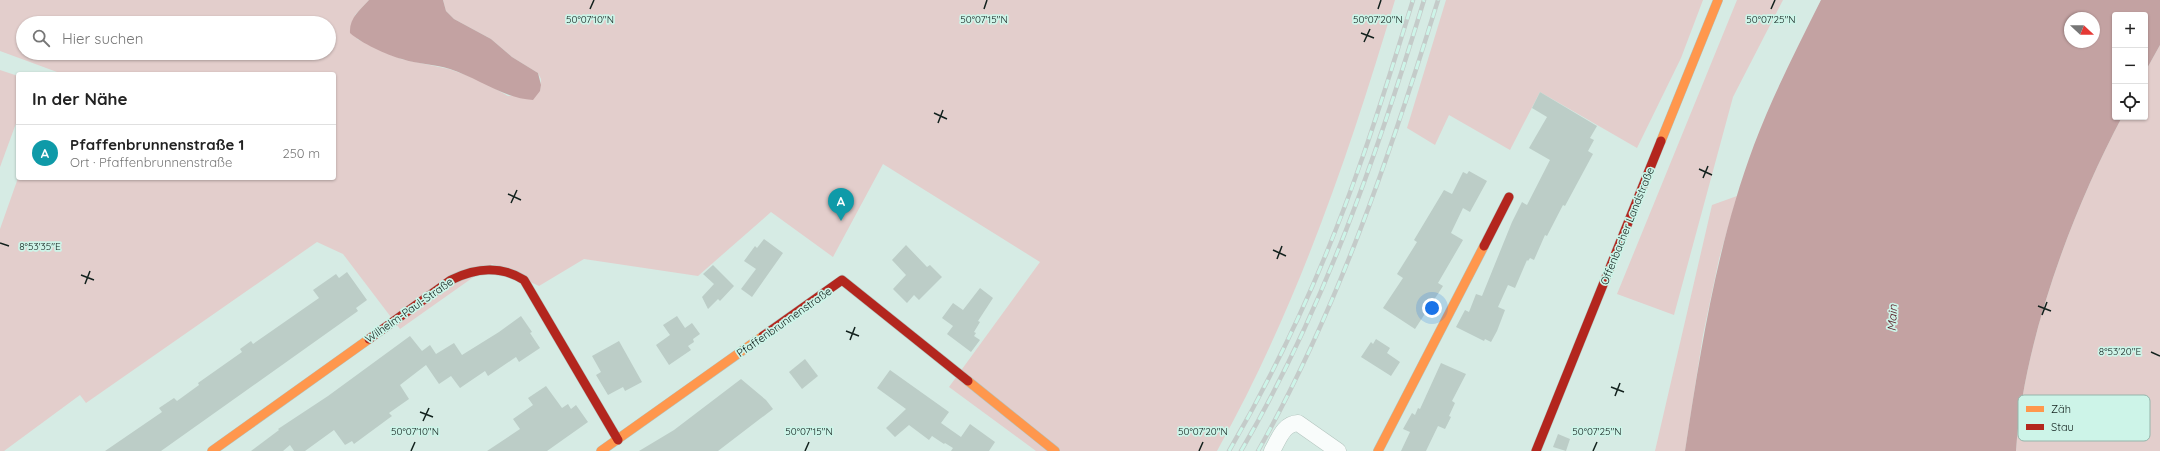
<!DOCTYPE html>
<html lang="de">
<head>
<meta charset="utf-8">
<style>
	body { margin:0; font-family:Quicksand,sans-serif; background:#f6f6f6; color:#222 }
	.controls { position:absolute; right:12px; top:12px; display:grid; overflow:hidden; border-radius:4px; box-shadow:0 1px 3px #0004 }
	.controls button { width:36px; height:36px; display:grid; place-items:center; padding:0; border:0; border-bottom:1px solid #e0e0e0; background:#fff; color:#222; font:20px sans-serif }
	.compass { position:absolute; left:2064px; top:12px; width:36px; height:36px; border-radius:50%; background:#fff; box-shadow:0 1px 3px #0004; rotate:112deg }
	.you { position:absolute; left:1432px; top:308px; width:14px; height:14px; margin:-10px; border:3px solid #fff; border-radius:50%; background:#1a73e8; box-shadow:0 0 0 6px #1a73e833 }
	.badge { display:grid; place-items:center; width:26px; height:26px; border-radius:50%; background:#1a73e8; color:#fff; font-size:13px; font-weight:700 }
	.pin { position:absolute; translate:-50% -33px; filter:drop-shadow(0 1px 2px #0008) }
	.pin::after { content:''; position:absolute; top:21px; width:14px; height:12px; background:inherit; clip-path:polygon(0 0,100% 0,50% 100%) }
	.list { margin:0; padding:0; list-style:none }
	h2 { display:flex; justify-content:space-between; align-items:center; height:52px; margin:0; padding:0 16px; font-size:17px }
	h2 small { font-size:13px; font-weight:400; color:#767676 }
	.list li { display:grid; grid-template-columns:26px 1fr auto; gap:12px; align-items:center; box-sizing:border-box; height:56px; padding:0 16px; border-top:1px solid #e0e0e0 }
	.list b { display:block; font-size:15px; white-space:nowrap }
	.list p { margin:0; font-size:13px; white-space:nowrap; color:#767676 }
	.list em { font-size:13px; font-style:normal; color:#767676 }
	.icon { flex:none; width:22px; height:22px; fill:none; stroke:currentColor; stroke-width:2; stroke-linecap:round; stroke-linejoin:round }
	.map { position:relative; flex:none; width:2160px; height:451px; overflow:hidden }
	.search { position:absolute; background:#fff; box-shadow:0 1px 3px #0004; left:16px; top:16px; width:320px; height:44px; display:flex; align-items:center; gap:10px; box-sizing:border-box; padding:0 14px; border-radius:22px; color:#767676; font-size:15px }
	.panel { position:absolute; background:#fff; box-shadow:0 1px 3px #0004; left:16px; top:72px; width:320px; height:108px; border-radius:4px }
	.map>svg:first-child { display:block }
	.green { fill:#e3cecc; fill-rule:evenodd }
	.water { fill:#c3a2a2; fill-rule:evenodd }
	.building { fill:#bccdc7 }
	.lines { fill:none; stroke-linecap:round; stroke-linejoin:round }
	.street-casing { stroke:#b3c4be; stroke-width:17 }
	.slow-casing { stroke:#b3c4be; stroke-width:10 }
	.jam-casing { stroke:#b3c4be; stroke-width:10 }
	.street { stroke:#f9fcfb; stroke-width:16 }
	.slow { stroke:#ff974d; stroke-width:9 }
	.jam { stroke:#b3261e; stroke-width:9 }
	.rail-casing { stroke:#c4cbc9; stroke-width:4.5 }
	.rail { stroke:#cdf4e8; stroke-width:3; stroke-dasharray:9; stroke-linecap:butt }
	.ticks { fill:none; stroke:#12211d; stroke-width:1.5 }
	.labels { text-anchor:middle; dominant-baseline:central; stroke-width:3.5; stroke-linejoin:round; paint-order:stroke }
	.street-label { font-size:11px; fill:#12211d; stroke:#cdf4e8 }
	.water-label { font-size:12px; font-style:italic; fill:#500b17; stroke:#cdf4e8 }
	.key { fill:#cdf4e8; stroke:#95b5ab; stroke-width:1 }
	.key-label { font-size:11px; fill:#12211d }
	.ticks-label { font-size:10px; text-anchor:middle; fill:#12211d; stroke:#cdf4e8; stroke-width:3.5; stroke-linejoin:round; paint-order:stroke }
</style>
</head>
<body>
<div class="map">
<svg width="2160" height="451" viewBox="0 0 2160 451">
	<rect width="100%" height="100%" fill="#d6ebe4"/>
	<g class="green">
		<path d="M0 0H369L355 15 357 39 401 59 449 69 480 80 508 96 540 91 541 79 538 73 512 57 491 39 454 19 446 11 443 0H1395C1349 155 1296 309 1217 451H1036L949 387 1040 262 883 164 833 257 771 212 698 276 584 259 539 286 492 264 400 329 343 254 317 242 86 403 80 395 4 451H0V229L18 178H334V74H56L57 72 0 51ZM23 23H329V53H23Z"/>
		<polygon points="1446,0 1703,0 1681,58 1637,148 1540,92 1510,150 1449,115 1435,145 1407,128"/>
		<polygon points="1737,0 1783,0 1733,97 1674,315 1617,294"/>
		<path d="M2160 45V451H2016C2023 343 2071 213 2122 117H2145V72Z"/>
		<polygon points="0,70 18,76 18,118 0,167"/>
		<polygon points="1737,196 1719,259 1703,335 1685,451 1655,451 1712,205"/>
	</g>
	<g class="water">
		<path d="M369 0H443L446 11 454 19 491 39 512 57 538 73 541 85 540 91 533 100C503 98 478 78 450 69 434 64 417 64 402 59 387 55 361 43 350 33 349 18 360 10 369 0Z"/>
		<path d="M1821 0H2160V45L2145 72V15H2115V117H2122C2071 213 2023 343 2016 451H1685C1701 347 1717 244 1754 145 1773 95 1797 48 1821 0ZM2070 18H2094V42H2070Z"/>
	</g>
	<g class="building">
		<polygon points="1540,92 1597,126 1590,138 1594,140 1588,151 1593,154 1565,206 1563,205 1547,236 1545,235 1534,260 1530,258 1528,261 1527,260 1515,288 1508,285 1498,307 1505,310 1497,331 1491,342 1485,339 1484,341 1456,327 1465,310 1469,312 1476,294 1482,296 1512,222 1522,202 1527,205 1550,160 1529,148 1547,117 1532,108"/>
		<polygon points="1469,171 1487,181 1470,212 1463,208 1451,233 1463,240 1438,283 1443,286 1415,329 1383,308 1403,278 1397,274 1417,242 1414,240 1444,190 1452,194 1463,172 1467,174"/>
		<polygon points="764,239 783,253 752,297 741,289 756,269 744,261 755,246 757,248"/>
		<polygon points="906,245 927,267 930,265 942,277 919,300 914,295 907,303 893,289 906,275 892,260"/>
		<polygon points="713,265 734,286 720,301 718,299 708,309 702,297 714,284 703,274"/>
		<polygon points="347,272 367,300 356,308 358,311 161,451 105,451 162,412 159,408 174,398 177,401 199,385 198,383 242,352 240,349 251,341 253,344 319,298 313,290 336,274 339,278"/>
		<polygon points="980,288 993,298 978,321 980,322 974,332 976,333 974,336 980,340 971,352 947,334 953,326 942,318 953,303 963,310"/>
		<polygon points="521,316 532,332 530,333 540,348 519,362 516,357 488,376 485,371 460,388 451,376 439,384 426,365 400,385 409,399 389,413 392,416 354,444 352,441 345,445 334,430 305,451 294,451 290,445 283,451 251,451 279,430 278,429 328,396 410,336 422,351 430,345 436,354 454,343 462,355 499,332"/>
		<polygon points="677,316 685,328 692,323 700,334 693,339 694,342 688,346 691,350 669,365 656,345 670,335 663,325"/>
		<polygon points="1376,339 1390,348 1387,353 1400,362 1391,376 1361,357 1371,342 1373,344"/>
		<polygon points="619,341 642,382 625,391 623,387 608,395 596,375 601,372 592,356"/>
		<polygon points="805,359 818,376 802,389 789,372"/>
		<polygon points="1441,363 1466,374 1452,401 1455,403 1449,416 1451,417 1445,429 1438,426 1426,451 1401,451 1410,432 1403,429 1412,413 1415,415 1418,408 1420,409"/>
		<polygon points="890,370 949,412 941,423 961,437 970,424 995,442 989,451 951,451 953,448 945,443 944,444 932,436 929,440 909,425 895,437 886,428 906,409 877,388"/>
		<polygon points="741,379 766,400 773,409 718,451 639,451 674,430"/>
		<polygon points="546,386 562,408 568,404 571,409 576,405 588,422 547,451 487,451 520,429 513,419 533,405 528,398"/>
		<polygon points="1558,434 1570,439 1566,451 1553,447"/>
	</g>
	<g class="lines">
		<g class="street-casing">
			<path id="street" d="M1272 451C1279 439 1283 424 1298 423L1338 451"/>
		</g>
		<g class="slow-casing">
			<g id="slow">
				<polyline points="1661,141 1718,0"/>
				<polyline points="968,381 1055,451"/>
				<polyline points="212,451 369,339"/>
				<polyline points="601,451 763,336"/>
				<polyline points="1378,451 1484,246"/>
			</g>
		</g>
		<g class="jam-casing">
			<g id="jam">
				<polyline points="1484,246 1509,197"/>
				<polyline points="763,336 842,280 968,381"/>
				<path d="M369 339 451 280C476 268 500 265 524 280L618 440"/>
				<polyline points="1536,451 1661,141"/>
			</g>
		</g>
		<use href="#street" class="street"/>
		<use href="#slow" class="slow"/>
		<use href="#jam" class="jam"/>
		<g class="rail-casing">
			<g id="rail">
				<path d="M1229 451C1283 358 1328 258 1363 156 1381 104 1397 52 1413 0"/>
				<path d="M1241 451C1323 311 1377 155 1424 0"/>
				<path d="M1258 451C1338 309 1390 155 1438 0"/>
			</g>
		</g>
		<use href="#rail" class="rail"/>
	</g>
	<path class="ticks" d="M590 9 594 0M984 9 987 0M1378 9 1381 0M1771 9 1775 0M1361 33 1374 38M1364 42 1370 29M934 113 947 119M938 123 943 110M1699 169 1712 175M1703 178 1708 166M508 194 521 200M511 203 517 190M0 243 9 246M1273 250 1286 256M1277 259 1282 246M81 275 94 280M85 284 90 271M2038 306 2051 311M2042 315 2047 302M846 331 859 336M850 340 855 327M2151 352 2160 356M1611 387 1624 392M1615 396 1620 383M420 412 433 417M423 421 429 408M411 451 415 442M805 451 809 442M1199 451 1203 442M1593 451 1597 442"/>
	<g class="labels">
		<g class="street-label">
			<text transform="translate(1627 226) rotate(-68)">Offenbacher Landstraße</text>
			<text transform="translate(409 310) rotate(-35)">Wilhelm-Paul-Straße</text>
			<text transform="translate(784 322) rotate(-35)">Pfaffenbrunnenstraße</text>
		</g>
		<g class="water-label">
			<text transform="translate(1892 318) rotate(-87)">Main</text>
		</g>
	</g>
	<rect x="2018" y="395" width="132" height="46" rx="6" class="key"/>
	<rect x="2026" y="406" width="18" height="6" fill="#ff974d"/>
	<rect x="2026" y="424" width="18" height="6" fill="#b3261e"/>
	<g class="key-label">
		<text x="2051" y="413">Zäh</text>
		<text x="2051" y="431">Stau</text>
	</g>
	<g class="ticks-label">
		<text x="590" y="23">50°07'10"N</text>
		<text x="984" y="23">50°07'15"N</text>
		<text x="1378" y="23">50°07'20"N</text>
		<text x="1771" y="23">50°07'25"N</text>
		<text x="40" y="250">8°53'35"E</text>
		<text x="2120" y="355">8°53'20"E</text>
		<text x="415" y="435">50°07'10"N</text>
		<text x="809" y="435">50°07'15"N</text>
		<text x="1203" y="435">50°07'20"N</text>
		<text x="1597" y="435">50°07'25"N</text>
	</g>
</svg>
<div class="controls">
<button>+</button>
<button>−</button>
<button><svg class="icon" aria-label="locate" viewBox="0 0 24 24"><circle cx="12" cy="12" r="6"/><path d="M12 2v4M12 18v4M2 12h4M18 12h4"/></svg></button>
</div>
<svg class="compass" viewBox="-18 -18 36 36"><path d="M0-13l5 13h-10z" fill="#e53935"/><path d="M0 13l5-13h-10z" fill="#767676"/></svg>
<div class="you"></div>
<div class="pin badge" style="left:841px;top:221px;background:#0f9aa8">A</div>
<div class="search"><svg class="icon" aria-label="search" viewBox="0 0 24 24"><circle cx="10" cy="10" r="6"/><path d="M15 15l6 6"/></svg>Hier suchen</div>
<section class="panel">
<h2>In der Nähe<small></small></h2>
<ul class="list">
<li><span class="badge" style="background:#0f9aa8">A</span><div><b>Pfaffenbrunnenstraße 1</b><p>Ort · Pfaffenbrunnenstraße</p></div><em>250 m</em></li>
</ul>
</section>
</div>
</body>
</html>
